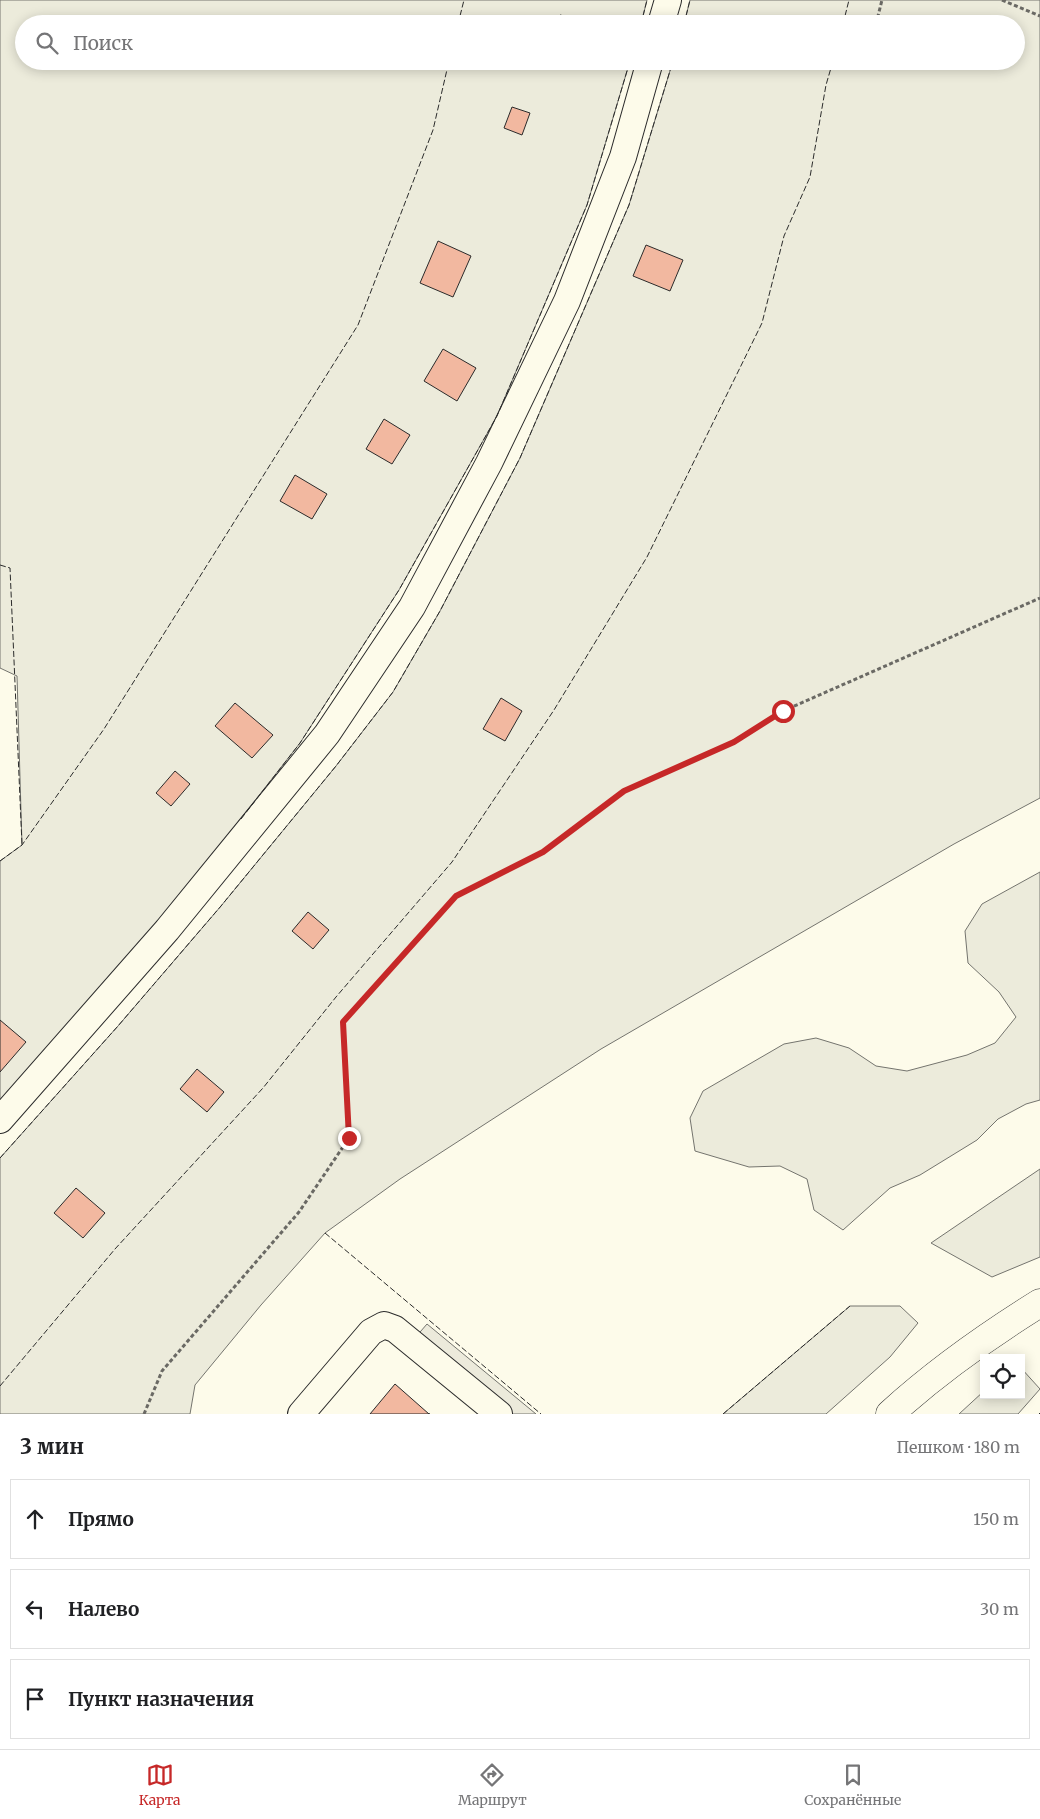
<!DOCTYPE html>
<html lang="ru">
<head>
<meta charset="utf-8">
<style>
	body { margin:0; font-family:Merriweather,serif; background:#f6f6f6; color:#202124 }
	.controls { position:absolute; right:15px; bottom:15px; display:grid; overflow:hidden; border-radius:0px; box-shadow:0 2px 12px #0003 }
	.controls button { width:45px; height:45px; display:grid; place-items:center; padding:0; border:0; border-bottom:1px solid #e0e0e0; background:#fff; color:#202124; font:25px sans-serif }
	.stop { position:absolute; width:15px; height:15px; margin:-11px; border:4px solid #c62828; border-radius:50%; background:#fff }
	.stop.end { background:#c62828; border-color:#fff; box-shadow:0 1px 5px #0008 }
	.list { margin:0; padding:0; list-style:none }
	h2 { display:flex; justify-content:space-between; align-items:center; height:65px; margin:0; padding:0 20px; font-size:21px }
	h2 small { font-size:16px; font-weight:400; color:#757577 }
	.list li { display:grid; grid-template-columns:32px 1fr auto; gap:15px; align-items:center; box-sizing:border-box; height:80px; margin:0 10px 10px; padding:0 10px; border:1px solid #e0e0e0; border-radius:0px }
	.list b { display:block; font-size:19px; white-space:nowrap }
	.list em { font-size:16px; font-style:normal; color:#757577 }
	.icon { flex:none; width:28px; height:28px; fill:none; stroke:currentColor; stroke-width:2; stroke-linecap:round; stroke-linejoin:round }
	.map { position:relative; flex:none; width:1040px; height:1414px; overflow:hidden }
	.search { position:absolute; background:#fff; box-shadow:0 2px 12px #0003; left:15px; right:15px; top:15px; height:55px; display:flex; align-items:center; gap:12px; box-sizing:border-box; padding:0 18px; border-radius:28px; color:#757577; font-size:19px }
	.sheet { height:335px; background:#fff }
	nav { display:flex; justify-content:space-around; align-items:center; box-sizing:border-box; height:70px; border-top:1px solid #e0e0e0; background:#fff; font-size:14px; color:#757577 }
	nav a { display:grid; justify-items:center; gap:2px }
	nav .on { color:#c62828 }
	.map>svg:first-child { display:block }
	.green { fill:#ecebdb; stroke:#74746e }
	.parking { fill:#eceadb; stroke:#74746e }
	.building { fill:#f2b8a0; stroke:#2b2b2b }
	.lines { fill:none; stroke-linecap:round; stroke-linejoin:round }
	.minor-casing { stroke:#2b2b2b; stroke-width:28 }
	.major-casing { stroke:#2b2b2b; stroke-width:29 }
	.path { stroke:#6a6964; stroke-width:3; stroke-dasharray:4 2.5; stroke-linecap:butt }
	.minor { stroke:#fdfbea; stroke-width:26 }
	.major { stroke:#fdfbea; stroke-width:28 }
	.fence { stroke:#2b2b2b; stroke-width:1; stroke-dasharray:6 2.5; stroke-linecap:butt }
	.route { stroke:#c62828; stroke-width:6 }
</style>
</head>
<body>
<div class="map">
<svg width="1040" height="1414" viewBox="0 0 1040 1414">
	<rect width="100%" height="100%" fill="#fdfbea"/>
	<g class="green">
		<polygon points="0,0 647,0 641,24 24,24 24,61 630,61 587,205 497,416 399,590 300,743 137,951 0,1108 0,861 22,845 17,676 0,668"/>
		<polygon points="690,0 1040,0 1040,798 954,844 601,1049 400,1179 325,1233 261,1305 195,1385 190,1414 0,1414 0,1158 118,1026 221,906 336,766 393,692 440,611 520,458 629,205 673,61 1016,61 1016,24 684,24"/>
		<polygon points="1040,872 1040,1100 1026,1104 998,1119 977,1140 920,1175 890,1188 843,1230 814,1210 807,1179 780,1166 749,1167 695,1151 690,1118 703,1091 784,1044 816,1038 849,1048 876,1066 907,1071 967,1055 995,1043 1016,1017 999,992 968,963 965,931 982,904"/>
		<polygon points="1040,1169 1040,1257 992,1277 931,1243"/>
		<polygon points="850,1306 900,1306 918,1323 890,1357 826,1414 723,1414"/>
		<polygon points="1021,1368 1040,1389 1018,1414 959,1414 984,1391 984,1395 1021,1395"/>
	</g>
	<polygon class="parking" points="427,1324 536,1414 506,1414 414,1339"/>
	<g class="building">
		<polygon points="560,15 597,24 558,24"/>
		<polygon points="512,107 530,113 522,135 504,128"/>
		<polygon points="438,241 471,256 453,297 420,283"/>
		<polygon points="646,245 683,260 670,291 633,276"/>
		<polygon points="443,349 476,368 457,401 424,381"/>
		<polygon points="384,419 410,435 392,464 366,449"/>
		<polygon points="295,475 327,494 312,519 280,501"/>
		<polygon points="501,698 522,711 505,741 483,729"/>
		<polygon points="235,703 273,735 252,758 215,726"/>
		<polygon points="175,771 190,784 171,806 156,793"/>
		<polygon points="308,912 329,930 313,949 292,931"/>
		<polygon points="0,1020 26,1042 0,1072"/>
		<polygon points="197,1069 224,1092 207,1112 180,1089"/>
		<polygon points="76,1188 105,1213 83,1238 54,1213"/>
		<polygon points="395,1384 429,1414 430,1414 370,1414"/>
	</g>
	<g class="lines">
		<g class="minor-casing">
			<g id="minor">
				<polyline points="661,24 668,0"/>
				<polyline points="0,1120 167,930 327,734 412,607 489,463 567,301 623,157 650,61"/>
				<polyline points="301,1414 371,1332 384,1325 395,1329 499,1414"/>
			</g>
		</g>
		<g class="major-casing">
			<path id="major" d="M890 1414C936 1372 987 1336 1040 1303"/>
		</g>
		<g class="path">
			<polyline points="1002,0 1040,16"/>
			<polyline points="876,24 882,0"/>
			<polyline points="144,1414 162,1371 299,1212 349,1138 343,1022 456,896 543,852 624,791 734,742 783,711 1040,598"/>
		</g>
		<use href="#minor" class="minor"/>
		<use href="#major" class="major"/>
		<g class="fence">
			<polyline points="458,24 464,0"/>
			<polyline points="641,24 647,0"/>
			<polyline points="684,24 690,0"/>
			<polyline points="843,24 849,0"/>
			<polyline points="0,565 10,568 22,845"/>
			<polyline points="241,819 300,743 399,590 497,416 587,205 630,61"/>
			<polyline points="0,861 22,845 104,729 358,325 433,130 449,61"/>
			<polyline points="0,1158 118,1026 221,906 336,766 393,692 440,611 520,458 629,205 673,61"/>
			<polyline points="325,1233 541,1414"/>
			<polyline points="0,1386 115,1249 263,1088 336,997 452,862 554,710 647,557 762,323 784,236 810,177 826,85 833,61"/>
			<polyline points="723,1414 850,1306"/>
			<polyline points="1039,1414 1040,1413"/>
		</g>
	</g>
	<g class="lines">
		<polyline class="route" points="349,1138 343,1022 456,896 543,852 624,791 734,742 783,711"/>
	</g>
</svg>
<div class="controls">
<button><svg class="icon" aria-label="locate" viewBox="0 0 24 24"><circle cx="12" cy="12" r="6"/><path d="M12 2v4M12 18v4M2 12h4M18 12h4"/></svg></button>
</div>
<div class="stop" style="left:783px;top:711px"></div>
<div class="stop end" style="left:349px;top:1138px"></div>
<div class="search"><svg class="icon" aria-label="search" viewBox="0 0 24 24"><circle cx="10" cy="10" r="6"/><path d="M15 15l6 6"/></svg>Поиск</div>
</div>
<section class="sheet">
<h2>3 мин<small>Пешком · 180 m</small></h2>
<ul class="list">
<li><svg class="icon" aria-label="ahead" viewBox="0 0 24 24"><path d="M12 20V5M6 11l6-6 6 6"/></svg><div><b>Прямо</b></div><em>150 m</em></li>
<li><svg class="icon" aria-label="left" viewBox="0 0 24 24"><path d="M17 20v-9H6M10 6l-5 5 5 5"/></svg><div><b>Налево</b></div><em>30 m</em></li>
<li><svg class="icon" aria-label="arrive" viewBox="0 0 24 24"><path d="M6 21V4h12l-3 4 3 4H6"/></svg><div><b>Пункт назначения</b></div></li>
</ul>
</section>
<nav>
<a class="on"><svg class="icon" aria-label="map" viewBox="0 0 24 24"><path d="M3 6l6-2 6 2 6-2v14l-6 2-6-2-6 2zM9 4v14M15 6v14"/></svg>Карта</a>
<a><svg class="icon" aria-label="directions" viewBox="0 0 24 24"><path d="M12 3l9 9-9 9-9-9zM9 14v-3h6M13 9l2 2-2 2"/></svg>Маршрут</a>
<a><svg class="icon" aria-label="saved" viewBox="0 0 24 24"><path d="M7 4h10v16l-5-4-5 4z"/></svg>Сохранённые</a>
</nav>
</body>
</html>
